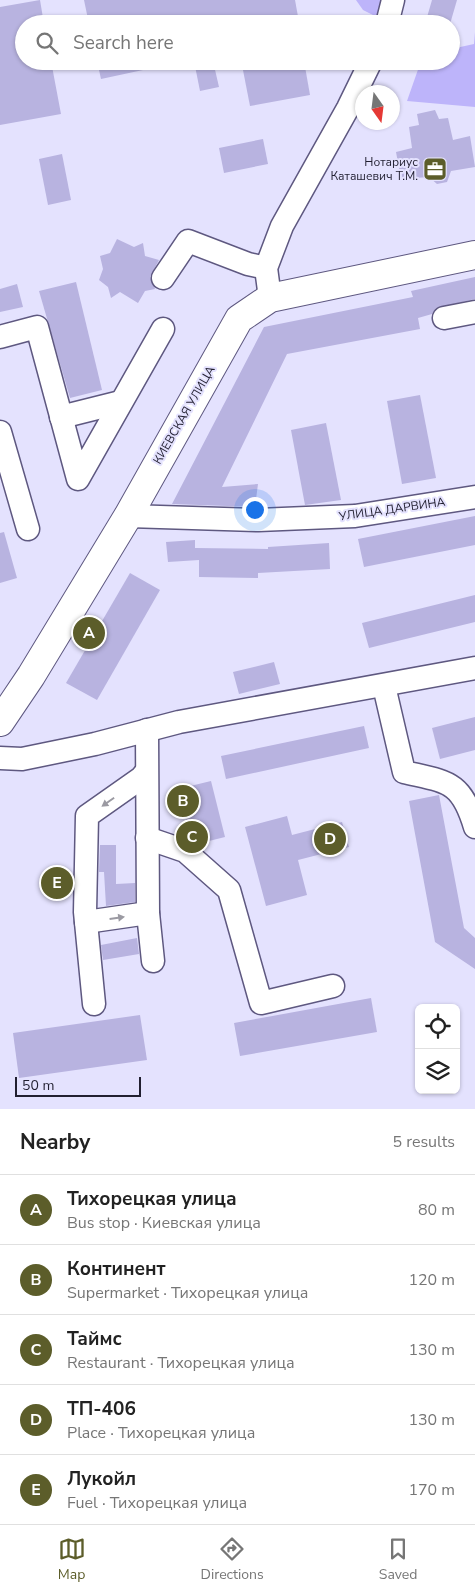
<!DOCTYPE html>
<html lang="en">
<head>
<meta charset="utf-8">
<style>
	body { margin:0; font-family:"Nunito Sans",sans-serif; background:#f6f6f6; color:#222 }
	.controls { position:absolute; right:15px; bottom:15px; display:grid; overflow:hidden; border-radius:8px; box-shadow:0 1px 4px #0004 }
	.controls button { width:45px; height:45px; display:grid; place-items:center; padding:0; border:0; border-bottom:1px solid #e0e0e0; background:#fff; color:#222; font:25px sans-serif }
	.compass { position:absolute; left:355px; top:85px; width:45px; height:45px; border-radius:50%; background:#fff; box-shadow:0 1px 4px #0004; rotate:166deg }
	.scale { position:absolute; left:15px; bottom:12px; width:126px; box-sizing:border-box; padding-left:5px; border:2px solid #211f30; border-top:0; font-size:14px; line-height:18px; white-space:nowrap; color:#211f30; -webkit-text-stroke:4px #e4e2fe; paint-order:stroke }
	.you { position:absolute; left:254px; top:509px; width:18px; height:18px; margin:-12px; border:4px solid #fff; border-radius:50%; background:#1a73e8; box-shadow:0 0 0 8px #1a73e833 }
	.badge { display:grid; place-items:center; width:32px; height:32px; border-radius:50%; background:#5c5d2a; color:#fff; font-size:16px; font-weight:700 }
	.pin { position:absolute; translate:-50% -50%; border:2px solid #fff; box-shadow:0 1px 5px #0006 }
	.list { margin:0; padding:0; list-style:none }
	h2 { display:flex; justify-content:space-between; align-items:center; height:65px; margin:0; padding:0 20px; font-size:21px }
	h2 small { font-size:16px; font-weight:400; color:#767676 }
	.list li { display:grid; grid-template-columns:32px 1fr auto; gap:15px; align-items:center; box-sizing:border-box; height:70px; padding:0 20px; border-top:1px solid #e0e0e0 }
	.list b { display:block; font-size:19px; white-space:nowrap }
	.list p { margin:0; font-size:16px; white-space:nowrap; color:#767676 }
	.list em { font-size:16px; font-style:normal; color:#767676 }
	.icon { flex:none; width:28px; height:28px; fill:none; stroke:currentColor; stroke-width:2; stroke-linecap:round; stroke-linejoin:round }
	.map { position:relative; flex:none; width:475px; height:1109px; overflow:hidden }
	.search { position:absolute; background:#fff; box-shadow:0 1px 4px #0004; left:15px; right:15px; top:15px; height:55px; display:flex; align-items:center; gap:12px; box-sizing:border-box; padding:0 18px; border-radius:28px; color:#767676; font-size:19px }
	.sheet { height:415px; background:#fff }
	nav { display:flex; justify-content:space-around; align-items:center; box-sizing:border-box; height:70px; border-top:1px solid #e0e0e0; background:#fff; font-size:14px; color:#767676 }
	nav a { display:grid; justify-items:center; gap:2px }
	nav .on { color:#5c5d2a }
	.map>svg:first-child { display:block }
	.green { fill:#bdb4fa }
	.building { fill:#b8b3e0 }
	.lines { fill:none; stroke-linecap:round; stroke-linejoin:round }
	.minor-casing { stroke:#5e5880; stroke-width:25 }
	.major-casing { stroke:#5e5880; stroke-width:30 }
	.minor { stroke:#fff; stroke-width:22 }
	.major { stroke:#fff; stroke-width:28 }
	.oneway { fill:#9b9aa2 }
	.labels { text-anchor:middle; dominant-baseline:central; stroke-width:4; stroke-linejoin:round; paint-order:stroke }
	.poi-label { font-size:12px; fill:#211f30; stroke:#e4e2fe; text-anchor:end }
	.street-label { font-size:12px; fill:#211f30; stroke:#e4e2fe }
</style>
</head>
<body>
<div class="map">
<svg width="475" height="1109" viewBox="0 0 475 1109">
	<rect width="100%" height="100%" fill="#e4e2fe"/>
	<g class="green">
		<polygon points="356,0 382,0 377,17 363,10"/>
		<polygon points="475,32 475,107 407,101 421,61 451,61 451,49 474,44"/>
	</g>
	<g class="building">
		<polygon points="40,0 44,24 24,24 24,61 51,61 61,114 0,125 0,7"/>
		<polygon points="84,0 295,0 299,22 89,24"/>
		<polygon points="432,0 457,0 450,24 425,24"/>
		<polygon points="97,61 156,61 157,67 101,79"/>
		<polygon points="194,61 213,61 219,87 200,91"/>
		<polygon points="264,61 304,61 310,95 250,106 242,65"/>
		<polygon points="435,110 439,119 448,118 453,140 470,136 475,167 451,171 447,182 437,184 429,177 401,179 396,152 412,148 409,127 419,125 417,114"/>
		<polygon points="263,139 268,164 224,173 219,148"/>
		<polygon points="62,154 71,200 48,205 39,159"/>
		<polygon points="117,239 134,247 143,243 145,256 159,260 150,277 155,289 145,291 138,303 120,292 111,298 108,287 99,280 103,269 100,256 110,253"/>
		<polygon points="475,277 475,299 436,308 432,314 418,318 420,329 287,354 222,487 258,484 255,507 172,504 264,327 413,297 411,291"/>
		<polygon points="76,282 102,390 70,398 39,291"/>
		<polygon points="17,284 23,307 0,312 0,289"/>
		<polygon points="420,395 436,478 402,484 387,401"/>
		<polygon points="326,423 341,500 305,505 291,430"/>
		<polygon points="475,516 475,545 364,567 358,539"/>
		<polygon points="4,532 17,578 0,583 0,533"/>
		<polygon points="195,540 195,548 268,549 268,547 329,543 330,569 258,573 258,578 199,577 199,560 168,562 166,542"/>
		<polygon points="130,573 160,590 97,700 66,683"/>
		<polygon points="475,595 475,622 369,648 362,623"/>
		<polygon points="274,662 280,684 239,694 233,672"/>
		<polygon points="475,717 475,750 440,759 432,728"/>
		<polygon points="364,726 369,748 226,779 221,756"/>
		<polygon points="211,781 225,837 197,844 191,839 178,789"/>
		<polygon points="439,795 464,928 475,938 475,969 435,942 409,801"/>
		<polygon points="287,816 292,835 342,822 349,847 298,860 307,895 266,906 245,827"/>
		<polygon points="100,845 116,845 116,884 135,883 135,902 106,906 104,872 99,872"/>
		<polygon points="137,938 139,954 103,960 101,945"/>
		<polygon points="371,998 377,1032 240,1056 234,1023"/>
		<polygon points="140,1015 147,1060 19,1078 13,1033"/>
	</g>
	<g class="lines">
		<g class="minor-casing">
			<g id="minor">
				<polyline points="387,24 393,0"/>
				<polyline points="163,278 188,241 248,264 266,268"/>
				<polyline points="270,298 266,268 282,226 348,108 371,61"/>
				<polyline points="444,318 475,312"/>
				<polyline points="0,337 37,327 78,479 163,329"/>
				<polyline points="61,417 121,402"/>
				<polyline points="0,432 28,529"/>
				<polyline points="128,516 258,520 355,516 475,497"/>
				<path d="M384 686 404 772C447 782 461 780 475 827"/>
				<polyline points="147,730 148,913 153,961"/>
				<polyline points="0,758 22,759 95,744 179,722 475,668"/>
				<polyline points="147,838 185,851 229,890 261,1003 333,986"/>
				<polyline points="86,922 148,913"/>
				<polyline points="94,1004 85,912 87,816 141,778 146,772"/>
			</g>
		</g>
		<g class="major-casing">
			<polyline id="major" points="0,722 31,676 128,516 239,319 270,298 475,255"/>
		</g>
		<use href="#minor" class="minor"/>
		<use href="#major" class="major"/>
	</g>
	<defs><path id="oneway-solid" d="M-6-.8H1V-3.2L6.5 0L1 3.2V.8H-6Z" transform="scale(1.25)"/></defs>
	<g class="oneway">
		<use href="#oneway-solid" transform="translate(108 802) rotate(145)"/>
		<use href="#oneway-solid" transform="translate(117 918) rotate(-8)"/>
	</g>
	<defs>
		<g id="office-square" transform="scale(1.25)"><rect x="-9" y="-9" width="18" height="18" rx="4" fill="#5c5d2a" stroke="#e4e2fe"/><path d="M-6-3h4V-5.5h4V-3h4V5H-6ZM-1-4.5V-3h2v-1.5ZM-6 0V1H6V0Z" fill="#fff"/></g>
	</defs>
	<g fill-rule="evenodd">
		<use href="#office-square" x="435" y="169"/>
	</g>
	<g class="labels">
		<g class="poi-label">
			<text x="418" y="162">Нотариус<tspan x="418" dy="14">Каташевич Т.М.</tspan></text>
		</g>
		<g class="street-label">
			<text transform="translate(184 415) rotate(-60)">КИЕВСКАЯ УЛИЦА</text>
			<text transform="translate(392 509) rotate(-8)">УЛИЦА ДАРВИНА</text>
		</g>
	</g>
</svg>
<div class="controls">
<button><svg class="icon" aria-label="locate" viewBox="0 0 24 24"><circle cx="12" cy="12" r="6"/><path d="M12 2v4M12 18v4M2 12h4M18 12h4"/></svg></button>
<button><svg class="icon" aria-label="layers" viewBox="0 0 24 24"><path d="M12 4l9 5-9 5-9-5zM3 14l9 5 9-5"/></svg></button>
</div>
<svg class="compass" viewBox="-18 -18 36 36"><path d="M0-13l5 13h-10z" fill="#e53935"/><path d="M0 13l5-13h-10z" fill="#767676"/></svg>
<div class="scale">50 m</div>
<div class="you"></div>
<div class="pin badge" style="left:89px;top:633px">A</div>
<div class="pin badge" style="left:183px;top:801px">B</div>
<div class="pin badge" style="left:192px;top:837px">C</div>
<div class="pin badge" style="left:330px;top:839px">D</div>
<div class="pin badge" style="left:57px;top:883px">E</div>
<div class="search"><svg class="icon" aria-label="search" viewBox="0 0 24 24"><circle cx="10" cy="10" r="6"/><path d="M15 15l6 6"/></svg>Search here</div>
</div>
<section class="sheet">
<h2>Nearby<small>5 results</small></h2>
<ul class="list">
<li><span class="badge">A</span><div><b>Тихорецкая улица</b><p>Bus stop · Киевская улица</p></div><em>80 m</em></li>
<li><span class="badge">B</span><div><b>Континент</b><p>Supermarket · Тихорецкая улица</p></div><em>120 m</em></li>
<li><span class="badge">C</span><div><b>Таймс</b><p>Restaurant · Тихорецкая улица</p></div><em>130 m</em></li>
<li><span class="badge">D</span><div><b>ТП-406</b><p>Place · Тихорецкая улица</p></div><em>130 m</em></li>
<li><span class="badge">E</span><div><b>Лукойл</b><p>Fuel · Тихорецкая улица</p></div><em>170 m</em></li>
</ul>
</section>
<nav>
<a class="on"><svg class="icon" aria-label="map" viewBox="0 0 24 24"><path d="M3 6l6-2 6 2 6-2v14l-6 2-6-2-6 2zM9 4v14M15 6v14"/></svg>Map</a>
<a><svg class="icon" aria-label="directions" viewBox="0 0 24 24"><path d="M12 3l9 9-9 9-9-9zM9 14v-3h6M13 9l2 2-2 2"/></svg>Directions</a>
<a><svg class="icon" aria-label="saved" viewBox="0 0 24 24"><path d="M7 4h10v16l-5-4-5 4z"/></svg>Saved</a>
</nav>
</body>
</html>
